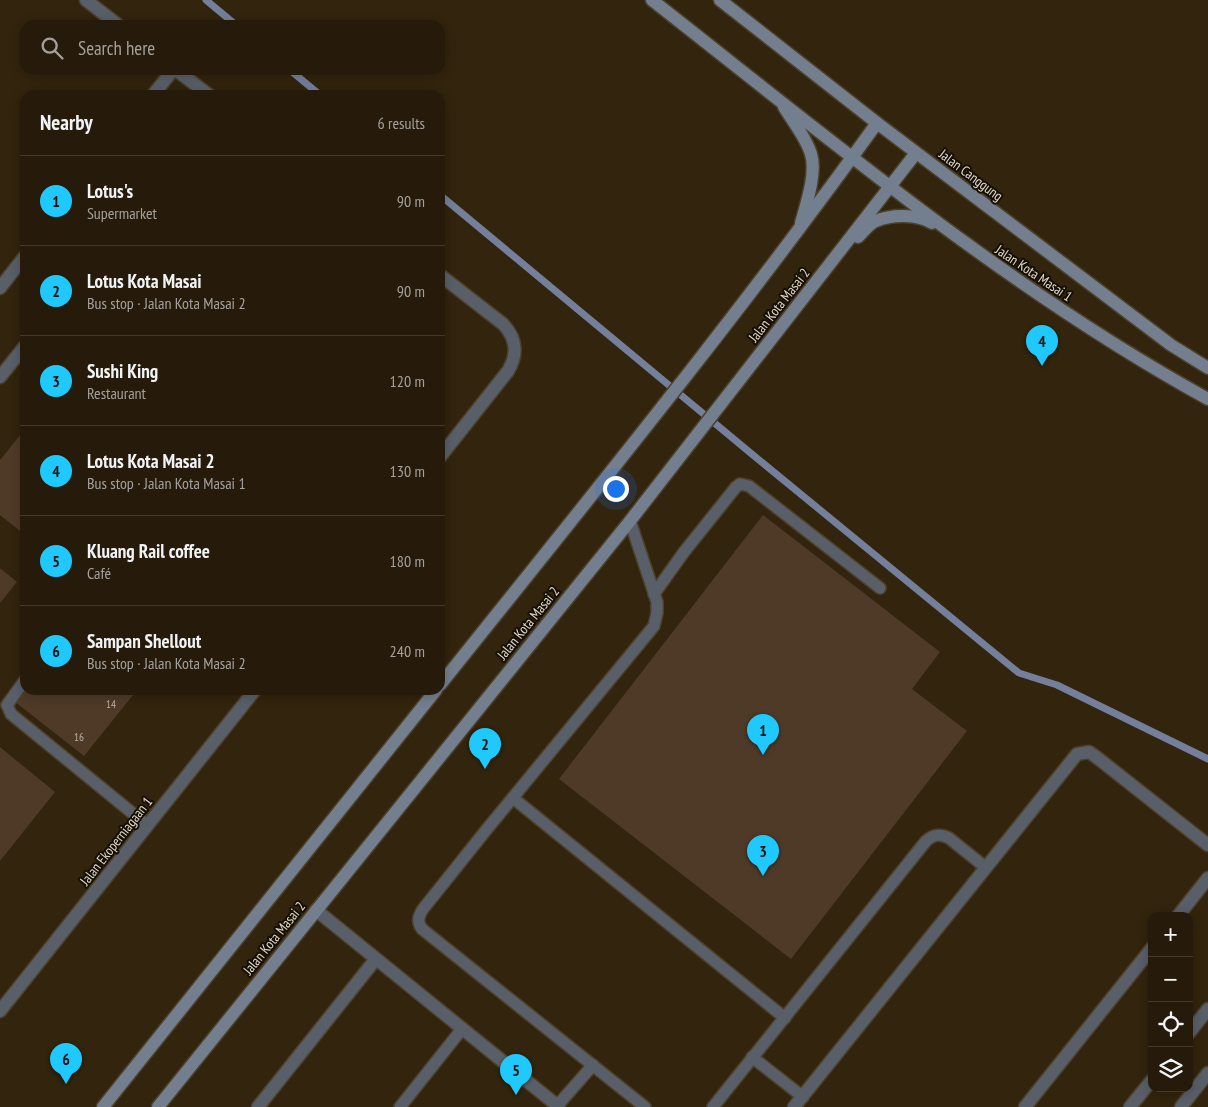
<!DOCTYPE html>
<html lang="en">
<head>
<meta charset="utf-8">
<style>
	body { margin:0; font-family:"PT Sans Narrow",sans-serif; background:#2e2413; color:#f1f3f6 }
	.controls { position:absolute; right:15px; bottom:15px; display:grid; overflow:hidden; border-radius:10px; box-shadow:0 2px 12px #0003 }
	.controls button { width:45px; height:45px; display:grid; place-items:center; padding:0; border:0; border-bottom:1px solid #42392b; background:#261b0a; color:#f1f3f6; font:25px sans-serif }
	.you { position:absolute; left:615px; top:488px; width:18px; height:18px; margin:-12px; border:4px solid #fff; border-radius:50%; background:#1a73e8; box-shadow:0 0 0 8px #1a73e833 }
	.badge { display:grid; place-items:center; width:32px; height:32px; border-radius:50%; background:#20c9fd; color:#111; font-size:16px; font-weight:700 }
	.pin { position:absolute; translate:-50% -41px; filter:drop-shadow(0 1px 2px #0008) }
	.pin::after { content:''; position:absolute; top:26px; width:18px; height:15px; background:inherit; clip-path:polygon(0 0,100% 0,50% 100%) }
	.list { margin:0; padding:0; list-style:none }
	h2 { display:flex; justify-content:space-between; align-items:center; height:65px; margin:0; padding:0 20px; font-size:21px }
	h2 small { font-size:16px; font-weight:400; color:#a4a19c }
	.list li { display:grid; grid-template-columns:32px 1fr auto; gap:15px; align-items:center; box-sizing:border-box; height:90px; padding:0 20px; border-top:1px solid #42392b }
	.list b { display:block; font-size:19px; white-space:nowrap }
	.list p { margin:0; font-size:16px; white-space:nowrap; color:#a4a19c }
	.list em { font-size:16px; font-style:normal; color:#a4a19c }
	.icon { flex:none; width:28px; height:28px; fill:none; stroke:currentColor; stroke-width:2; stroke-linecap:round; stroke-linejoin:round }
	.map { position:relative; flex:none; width:1208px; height:1107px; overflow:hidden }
	.search { position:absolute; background:#261b0a; box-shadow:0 2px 12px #0003; left:20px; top:20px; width:425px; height:55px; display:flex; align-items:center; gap:12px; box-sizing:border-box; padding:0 18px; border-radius:15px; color:#a4a19c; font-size:19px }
	.panel { position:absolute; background:#261b0a; box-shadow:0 2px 12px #0003; left:20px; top:90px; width:425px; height:605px; border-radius:15px }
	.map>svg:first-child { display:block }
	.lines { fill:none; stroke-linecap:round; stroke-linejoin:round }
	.stream { stroke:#74809b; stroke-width:7 }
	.building { fill:#4f3a28 }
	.service-casing { stroke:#4e412b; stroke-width:14 }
	.minor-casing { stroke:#4e412b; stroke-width:15 }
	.secondary-casing { stroke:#4e412b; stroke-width:15 }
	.service { stroke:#585f69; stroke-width:11 }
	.minor { stroke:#585f69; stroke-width:12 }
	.secondary { stroke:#737f8f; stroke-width:12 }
	.labels { text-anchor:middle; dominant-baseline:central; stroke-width:4; stroke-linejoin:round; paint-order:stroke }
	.number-label { font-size:11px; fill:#bcb0a2 }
	.street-label { font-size:14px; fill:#e1d8ca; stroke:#150f06 }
</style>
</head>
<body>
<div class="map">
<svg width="1208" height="1107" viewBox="0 0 1208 1107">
	<rect width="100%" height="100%" fill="#32240d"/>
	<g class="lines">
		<g class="stream">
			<polyline points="206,0 236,25"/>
			<polyline points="290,70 320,95"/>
			<polyline points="440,195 753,455 1019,673 1057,685 1208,759"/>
		</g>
	</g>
	<g class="building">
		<polygon points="25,429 25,535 0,515 0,460"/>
		<polygon points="763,515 940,652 912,689 967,731 791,959 559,779"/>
		<polygon points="0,568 17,582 0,603"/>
		<polygon points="25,687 25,690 137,690 84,756 14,701"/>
		<polygon points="0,747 55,792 0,861"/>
	</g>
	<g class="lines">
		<g class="service-casing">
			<g id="service">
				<path d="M630 521 657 602V613L654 626 487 829 423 909C418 917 417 922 422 929L645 1107"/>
				<polyline points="654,594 684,552 736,487 740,484 749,486 880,588"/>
				<polyline points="25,680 7,705 11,714 147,825"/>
				<polyline points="513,798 785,1018"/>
				<polyline points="752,1057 803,1097"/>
				<polyline points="557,1106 593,1065"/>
				<polyline points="400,1107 462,1029"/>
				<path d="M713 1107 926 841C934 834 940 834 949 838L985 867"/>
			</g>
		</g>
		<g class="minor-casing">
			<g id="minor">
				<polyline points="86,0 118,25"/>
				<polyline points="176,70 209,95"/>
				<polyline points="153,95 173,70"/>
				<path d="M440 275 503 324C517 339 518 354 508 371L440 457"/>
				<polyline points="0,288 25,256"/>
				<polyline points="0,377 25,346"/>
				<polyline points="316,910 559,1107"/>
				<polyline points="1178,916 1208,878"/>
				<polyline points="0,1011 255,690"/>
				<polyline points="1189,1033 1208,1009"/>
				<polyline points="258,1107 375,960"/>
				<polyline points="794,1107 1077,754 1089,752 1095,756 1208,845"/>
				<polyline points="1025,1107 1152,948"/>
				<polyline points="1130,1107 1152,1080"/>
				<polyline points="1181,1107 1208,1073"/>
			</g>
		</g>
		<g class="secondary-casing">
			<g id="secondary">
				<path d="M652 0C832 141 1008 289 1208 399"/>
				<polyline points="720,0 877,123 1171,345 1208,368"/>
				<path d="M784 107C793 122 806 137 811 154 817 173 806 205 801 223"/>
				<path d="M858 237C863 232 870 223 876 221 892 214 918 214 932 223"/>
				<path d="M440 685C588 500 738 316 877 123"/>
				<polyline points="103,1107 436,690"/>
				<polyline points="158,1107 630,521 916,153"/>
			</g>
		</g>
		<use href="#service" class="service"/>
		<use href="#minor" class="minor"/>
		<use href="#secondary" class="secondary"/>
	</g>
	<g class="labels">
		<g class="number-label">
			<text x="111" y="704">14</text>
			<text x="79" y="737">16</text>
		</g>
		<g class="street-label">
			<text transform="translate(971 175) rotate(37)">Jalan Canggung</text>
			<text transform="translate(1034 273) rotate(34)">Jalan Kota Masai 1</text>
			<text transform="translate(779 305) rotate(-52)">Jalan Kota Masai 2</text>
			<text transform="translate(528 623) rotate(-51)">Jalan Kota Masai 2</text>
			<text transform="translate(116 841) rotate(-52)">Jalan Ekoperniagaan 1</text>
			<text transform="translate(274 938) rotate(-51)">Jalan Kota Masai 2</text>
		</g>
	</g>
</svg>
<div class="controls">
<button>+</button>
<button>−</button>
<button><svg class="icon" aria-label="locate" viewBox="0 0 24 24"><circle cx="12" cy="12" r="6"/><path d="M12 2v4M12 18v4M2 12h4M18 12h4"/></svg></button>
<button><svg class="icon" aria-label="layers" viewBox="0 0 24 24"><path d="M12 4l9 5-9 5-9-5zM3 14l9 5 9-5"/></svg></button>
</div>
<div class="you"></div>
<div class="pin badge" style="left:763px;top:755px">1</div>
<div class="pin badge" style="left:485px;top:769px">2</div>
<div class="pin badge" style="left:763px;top:876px">3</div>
<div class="pin badge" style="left:1042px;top:366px">4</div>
<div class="pin badge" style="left:516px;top:1095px">5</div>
<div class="pin badge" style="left:66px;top:1084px">6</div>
<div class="search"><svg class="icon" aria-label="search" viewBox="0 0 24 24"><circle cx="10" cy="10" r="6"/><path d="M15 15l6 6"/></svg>Search here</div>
<section class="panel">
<h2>Nearby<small>6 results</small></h2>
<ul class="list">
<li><span class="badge">1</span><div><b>Lotus's</b><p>Supermarket</p></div><em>90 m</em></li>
<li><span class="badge">2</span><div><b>Lotus Kota Masai</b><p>Bus stop · Jalan Kota Masai 2</p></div><em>90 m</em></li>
<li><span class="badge">3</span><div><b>Sushi King</b><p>Restaurant</p></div><em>120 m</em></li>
<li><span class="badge">4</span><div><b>Lotus Kota Masai 2</b><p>Bus stop · Jalan Kota Masai 1</p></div><em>130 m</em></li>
<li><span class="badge">5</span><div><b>Kluang Rail coffee</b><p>Café</p></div><em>180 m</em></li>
<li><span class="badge">6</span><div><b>Sampan Shellout</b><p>Bus stop · Jalan Kota Masai 2</p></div><em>240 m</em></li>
</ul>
</section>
</div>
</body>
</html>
